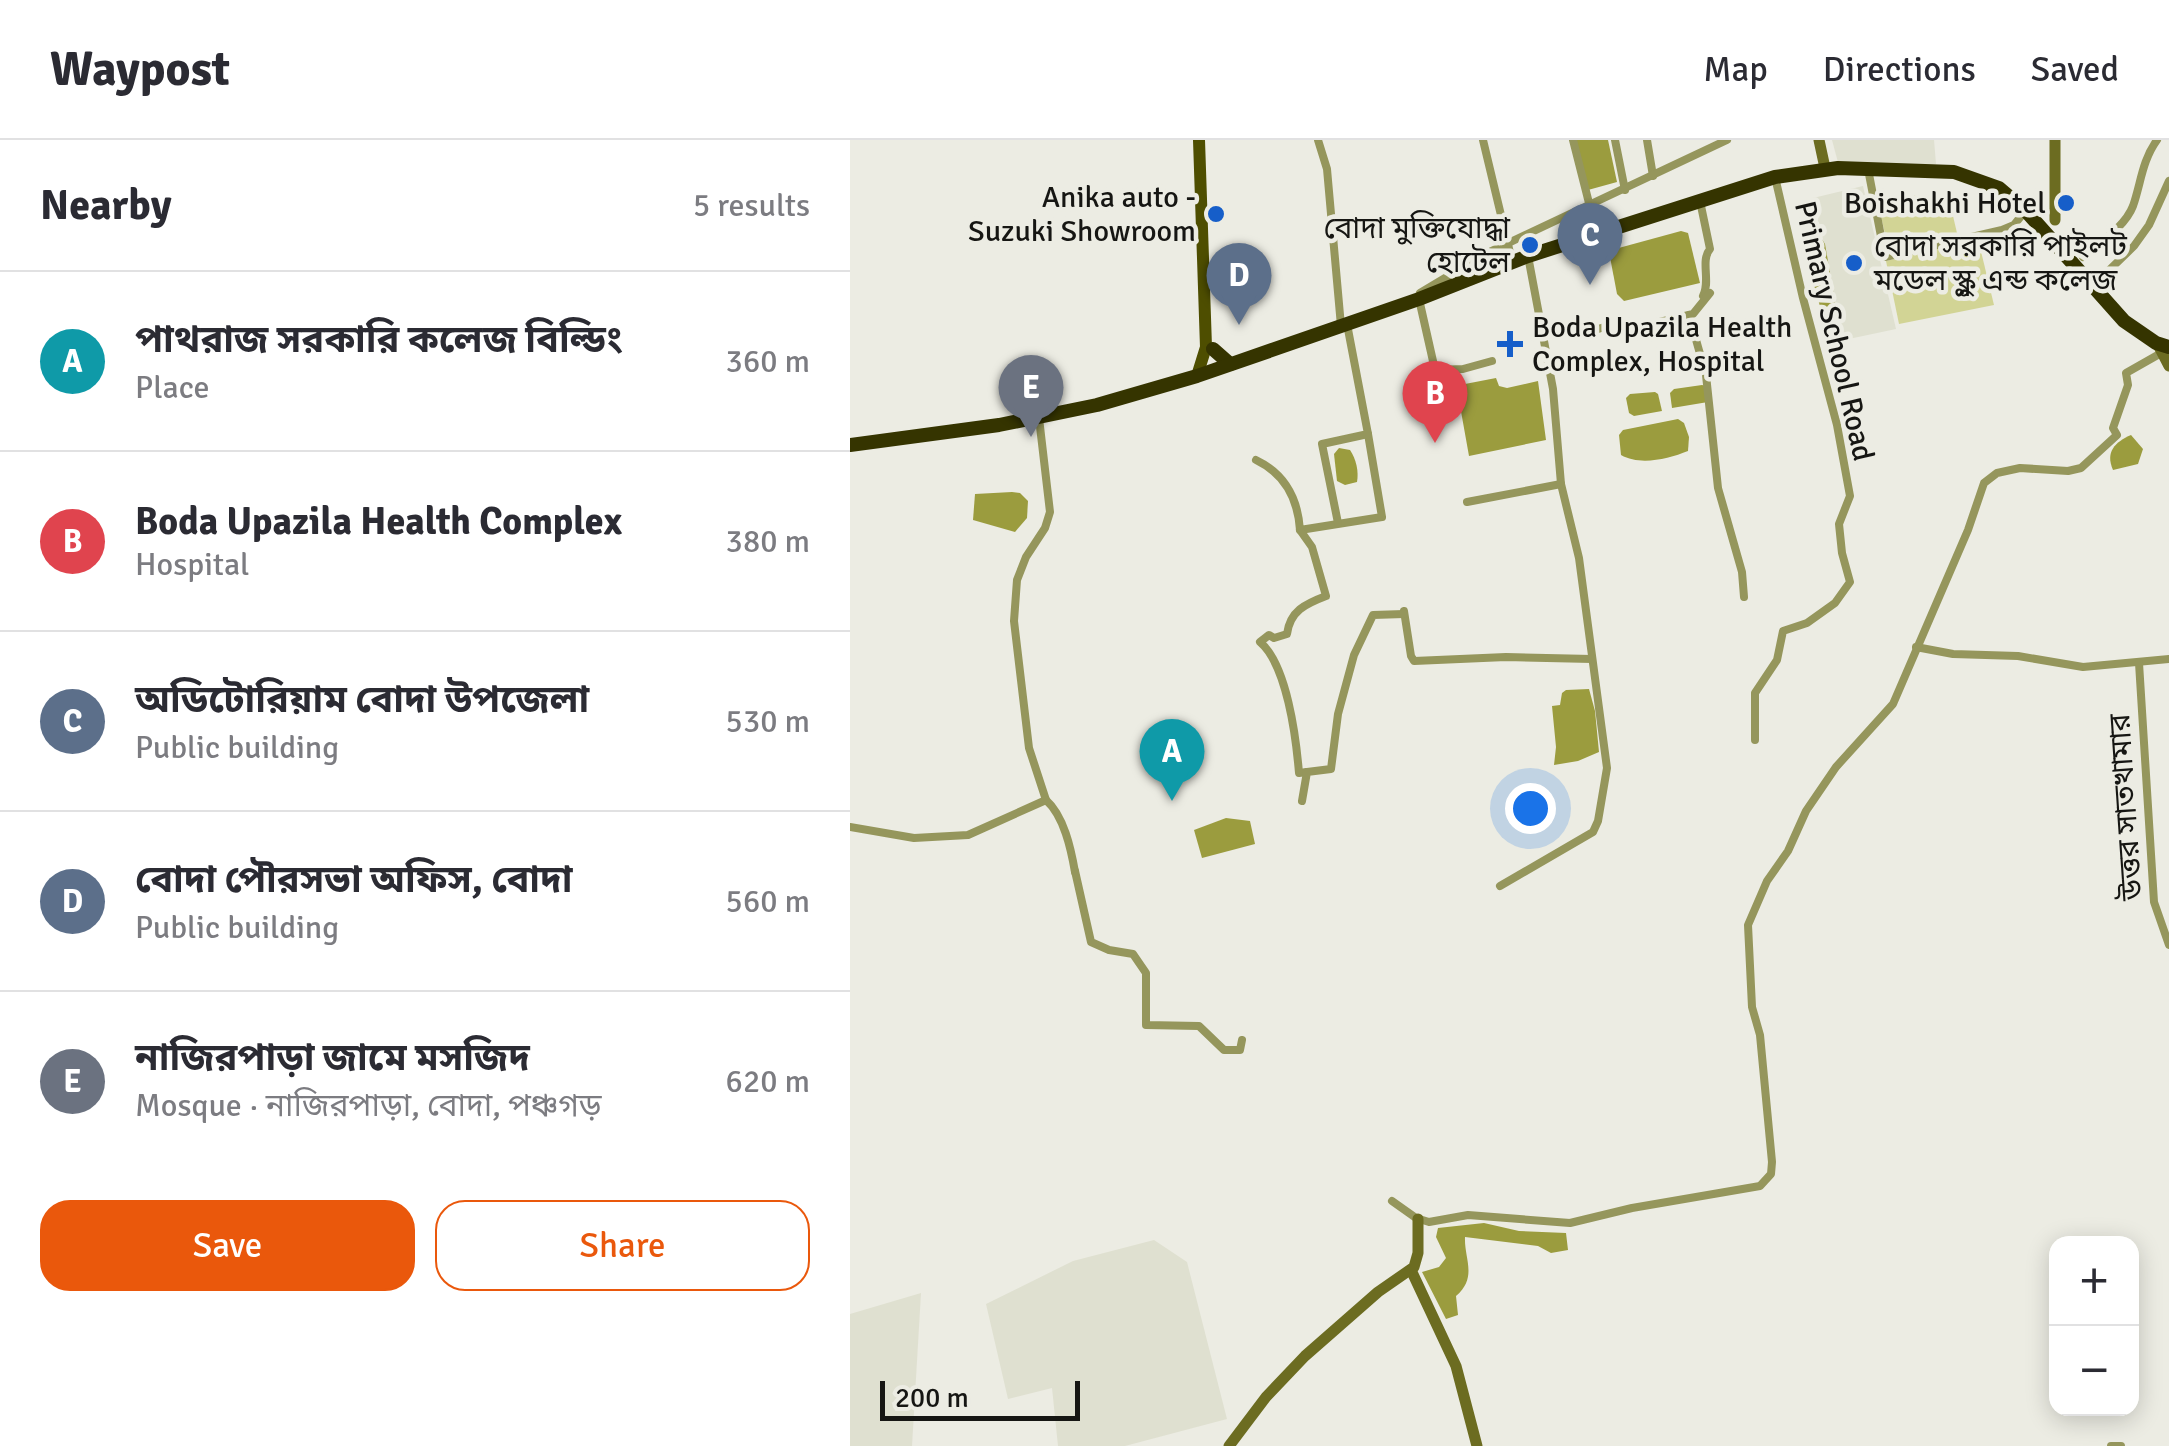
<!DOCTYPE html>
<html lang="en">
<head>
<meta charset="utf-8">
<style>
	body { margin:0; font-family:Signika,"Noto Sans Bengali",sans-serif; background:#f2f2f3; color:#2b2b33 }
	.controls { position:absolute; right:30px; bottom:30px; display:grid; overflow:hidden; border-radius:20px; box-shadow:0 5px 25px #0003 }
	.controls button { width:90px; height:90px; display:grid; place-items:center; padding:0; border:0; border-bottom:2px solid #e1e1e2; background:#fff; color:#2b2b33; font:50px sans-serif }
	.scale { position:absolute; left:30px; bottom:25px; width:200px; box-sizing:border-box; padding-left:10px; border:5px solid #161613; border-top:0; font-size:28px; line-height:35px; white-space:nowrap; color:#161613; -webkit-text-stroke:8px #ecece3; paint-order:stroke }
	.you { position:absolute; left:680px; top:668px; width:35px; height:35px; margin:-25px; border:8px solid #fff; border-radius:50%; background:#1a73e8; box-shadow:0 0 0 15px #1a73e833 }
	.badge { display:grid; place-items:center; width:65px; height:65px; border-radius:50%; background:#ea580c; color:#fff; font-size:32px; font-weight:700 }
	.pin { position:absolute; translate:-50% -82px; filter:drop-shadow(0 2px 5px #0008) }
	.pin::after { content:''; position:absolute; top:52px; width:35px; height:30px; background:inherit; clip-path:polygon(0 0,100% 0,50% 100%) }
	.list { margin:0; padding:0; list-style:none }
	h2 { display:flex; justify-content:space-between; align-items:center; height:130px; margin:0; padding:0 40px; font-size:42px }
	h2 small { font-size:32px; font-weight:400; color:#7c7c81 }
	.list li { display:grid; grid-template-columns:65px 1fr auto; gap:30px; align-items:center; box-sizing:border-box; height:180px; padding:0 40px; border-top:2px solid #e1e1e2 }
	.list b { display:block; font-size:38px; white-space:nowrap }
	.list p { margin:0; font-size:32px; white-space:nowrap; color:#7c7c81 }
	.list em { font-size:32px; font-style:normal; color:#7c7c81 }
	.actions { display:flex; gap:20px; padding:30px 40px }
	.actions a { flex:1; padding:22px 0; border:2px solid #ea580c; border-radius:30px; text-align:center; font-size:35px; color:#ea580c }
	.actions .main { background:#ea580c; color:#fff }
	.map { position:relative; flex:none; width:1319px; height:1306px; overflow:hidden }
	header { display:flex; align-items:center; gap:60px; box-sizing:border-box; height:140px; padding:0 50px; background:#fff; border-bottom:2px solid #e1e1e2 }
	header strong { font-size:48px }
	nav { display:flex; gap:55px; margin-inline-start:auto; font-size:35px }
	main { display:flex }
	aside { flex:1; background:#fff }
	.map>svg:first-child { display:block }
	.built { fill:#dfe0d0 }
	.green { fill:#d2d495 }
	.water { fill:#9b9c3e }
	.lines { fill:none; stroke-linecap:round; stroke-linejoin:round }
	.street { stroke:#95965c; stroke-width:8 }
	.secondary { stroke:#6c6c21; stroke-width:11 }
	.primary { stroke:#4e4e00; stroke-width:12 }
	.highway { stroke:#353400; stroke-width:14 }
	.poi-dot { fill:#165ec9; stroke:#ecece3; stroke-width:4 }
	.labels { text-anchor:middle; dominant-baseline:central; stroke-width:9; stroke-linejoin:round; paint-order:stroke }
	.poi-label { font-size:30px; fill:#161613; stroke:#ecece3; text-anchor:end }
	.street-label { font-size:30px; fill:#161613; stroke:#ecece3 }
</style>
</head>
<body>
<header>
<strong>Waypost</strong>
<nav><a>Map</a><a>Directions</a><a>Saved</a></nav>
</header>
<main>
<aside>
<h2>Nearby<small>5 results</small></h2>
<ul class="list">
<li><span class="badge" style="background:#0f9aa8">A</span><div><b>পাথরাজ সরকারি কলেজ বিল্ডিং</b><p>Place</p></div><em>360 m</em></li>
<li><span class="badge" style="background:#e0444e">B</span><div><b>Boda Upazila Health Complex</b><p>Hospital</p></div><em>380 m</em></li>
<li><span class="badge" style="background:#5c6f8a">C</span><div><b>অডিটোরিয়াম বোদা উপজেলা</b><p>Public building</p></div><em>530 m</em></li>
<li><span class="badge" style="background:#5c6f8a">D</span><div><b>বোদা পৌরসভা অফিস, বোদা</b><p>Public building</p></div><em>560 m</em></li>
<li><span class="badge" style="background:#6b7280">E</span><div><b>নাজিরপাড়া জামে মসজিদ</b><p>Mosque · নাজিরপাড়া, বোদা, পঞ্চগড়</p></div><em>620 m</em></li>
</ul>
<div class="actions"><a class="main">Save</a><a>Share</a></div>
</aside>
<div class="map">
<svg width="1319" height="1306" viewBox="0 0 1319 1306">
	<rect width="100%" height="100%" fill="#ecece3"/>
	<g class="built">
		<polygon points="982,0 1084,0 1086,24 1055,27 989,26"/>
		<polygon points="1013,46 1046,189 994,200 963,58"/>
		<polygon points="304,1100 337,1122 377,1279 275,1306 208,1306 202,1248 158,1259 136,1164 223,1121"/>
		<polygon points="71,1153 62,1306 0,1306 0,1174"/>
	</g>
	<g class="green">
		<polygon points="1091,55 1099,59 1107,93 1038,107 1028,63 1036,56"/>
		<polygon points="1128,99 1144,165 1049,184 1036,121"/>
	</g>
	<g class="water">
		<polygon points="726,0 758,0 767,42 738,50"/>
		<polygon points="831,91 838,93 850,143 774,161 767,154 760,117 765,109"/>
		<path d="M968 93 975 104 989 184 982 186 975 182C969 159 945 104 968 93Z"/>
		<polygon points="646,238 649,246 657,248 688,241 696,300 619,316 607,249 615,244"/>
		<polygon points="852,245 856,246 858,262 822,268 820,253 824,249"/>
		<polygon points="805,252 808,254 812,271 784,276 779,273 776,258 780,254"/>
		<path d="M828 279 834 283 839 297 838 311C818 319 790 326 771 315L769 295 773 290Z"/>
		<path d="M1281 295 1293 309 1288 324 1263 330C1255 312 1265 302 1281 295Z"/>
		<path d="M489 308 500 310C506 319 509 331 507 342L495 345 487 341 484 314Z"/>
		<polygon points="162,352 170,353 178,361 177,378 165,392 123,380 125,354"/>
		<polygon points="739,549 745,571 749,612 728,621 704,625 706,607 702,566 710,565 712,553 716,550"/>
		<polygon points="376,678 400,681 405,704 352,718 344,690"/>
		<path d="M634 1083 669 1091 716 1093 718 1110 701 1113 688 1106 615 1097C614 1119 628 1137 606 1156L608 1175 596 1179 572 1132 589 1127 596 1118 586 1097 588 1088Z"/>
	</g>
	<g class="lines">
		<g class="street">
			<polyline points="468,0 477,29 491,186"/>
			<polyline points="633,0 662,121"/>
			<polyline points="723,0 740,67"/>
			<polyline points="765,0 775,50"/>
			<polyline points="797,0 803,36"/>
			<polyline points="1018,29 1035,117 1152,90 1164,85 1175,71"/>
			<path d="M850 61 860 109C850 121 861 141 853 156"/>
			<path d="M1233 117C1249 103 1275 87 1283 66 1291 43 1292 21 1307 0"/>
			<polyline points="1251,138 1284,106 1299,85 1319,41"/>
			<polyline points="570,153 635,114 877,0"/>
			<polyline points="569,159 585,230 613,229 642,221"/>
			<polyline points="839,175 856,235 868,348 892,432 894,457"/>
			<polyline points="745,190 767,183 789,187 843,174 860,153"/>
			<polyline points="189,278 200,372 195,388 176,417 167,440 164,481 179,608 196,660"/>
			<path d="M406 320C435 334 448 360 450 390L532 377 518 294"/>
			<polyline points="617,362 711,344"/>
			<polyline points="488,383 472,304 518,294 497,184"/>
			<path d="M450 390 462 407 476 456C455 464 440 471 437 494L424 498 419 495 410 502C437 525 446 597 449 633L457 632"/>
			<polyline points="554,471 561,516 564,521 656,517 742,519"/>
			<polyline points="1066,507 1103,514 1168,516 1233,527 1319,519"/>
			<polyline points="1289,523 1304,762 1319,805"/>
			<polyline points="905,600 905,553 927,520 933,491 957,483 985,463 1000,442 992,413 989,384 1000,356 987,285 953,158 925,37"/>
			<polyline points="452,661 457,632 481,629 488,574 504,515 523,475 554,474"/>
			<path d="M0 687 64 698 118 695 196 660C214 676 221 709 225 732"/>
			<polyline points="225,731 241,802 259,810 283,814 296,833 296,885 349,886 374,910 390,910 392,900"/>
			<polyline points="650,746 743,692 748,681 757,628 729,418 711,344 703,249 678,116"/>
			<polyline points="542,1061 566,1078 579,1082 618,1075 720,1083 782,1068 910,1046 921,1034 922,1022 910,895 902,867 898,785 917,741 938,711 956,671 986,627 1043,564 1118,390 1134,343 1147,333 1170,328 1218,331 1231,328 1267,295 1263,288 1278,245 1276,233 1313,212"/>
			<polyline points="1261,1306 1271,1306"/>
		</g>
		<g class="secondary">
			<polyline points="969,0 975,28"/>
			<polyline points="1205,0 1205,80"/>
			<polyline points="1307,203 1319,226"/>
			<polyline points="561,1130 606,1226 627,1306"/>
			<polyline points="379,1306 416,1257 455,1216 528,1152 564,1127 568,1113 568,1079"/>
		</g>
		<polyline class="primary" points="347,236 356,207 349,0"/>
		<g class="highway">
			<polyline points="363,209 380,224"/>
			<polyline points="0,305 149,285 247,265 347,236 569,159 678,116 925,37 988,28 1104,32 1149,48 1176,71 1274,181 1306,203 1319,207"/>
		</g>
	</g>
	<g class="poi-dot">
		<circle cx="1216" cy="63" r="10"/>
		<circle cx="366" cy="74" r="10"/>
		<circle cx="680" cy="105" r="10"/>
		<circle cx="1004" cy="123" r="10"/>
		<path d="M655 189h10v10h10v10h-10v10h-10v-10h-10v-10h10z"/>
	</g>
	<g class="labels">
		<g class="poi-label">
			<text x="346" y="57">Anika auto -<tspan x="346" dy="34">Suzuki Showroom</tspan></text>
			<text x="1196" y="63">Boishakhi Hotel</text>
			<text x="660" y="88">বোদা মুক্তিযোদ্ধা<tspan x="660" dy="34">হোটেল</tspan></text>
			<text x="1024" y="106" text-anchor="start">বোদা সরকারি পাইলট<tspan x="1024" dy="34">মডেল স্কুল এন্ড কলেজ</tspan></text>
			<text x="682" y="187" text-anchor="start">Boda Upazila Health<tspan x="682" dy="34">Complex, Hospital</tspan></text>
		</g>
		<g class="street-label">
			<text transform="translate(984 191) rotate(77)">Primary School Road</text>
			<text transform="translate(1276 667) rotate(-94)">উত্তর সাতখামার</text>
		</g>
	</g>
</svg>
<div class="controls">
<button>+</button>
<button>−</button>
</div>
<div class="scale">200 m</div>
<div class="you"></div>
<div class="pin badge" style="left:322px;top:661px;background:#0f9aa8">A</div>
<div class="pin badge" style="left:585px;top:303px;background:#e0444e">B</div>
<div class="pin badge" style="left:740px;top:145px;background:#5c6f8a">C</div>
<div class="pin badge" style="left:389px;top:185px;background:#5c6f8a">D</div>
<div class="pin badge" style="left:181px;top:297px;background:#6b7280">E</div>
</div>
</main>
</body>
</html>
